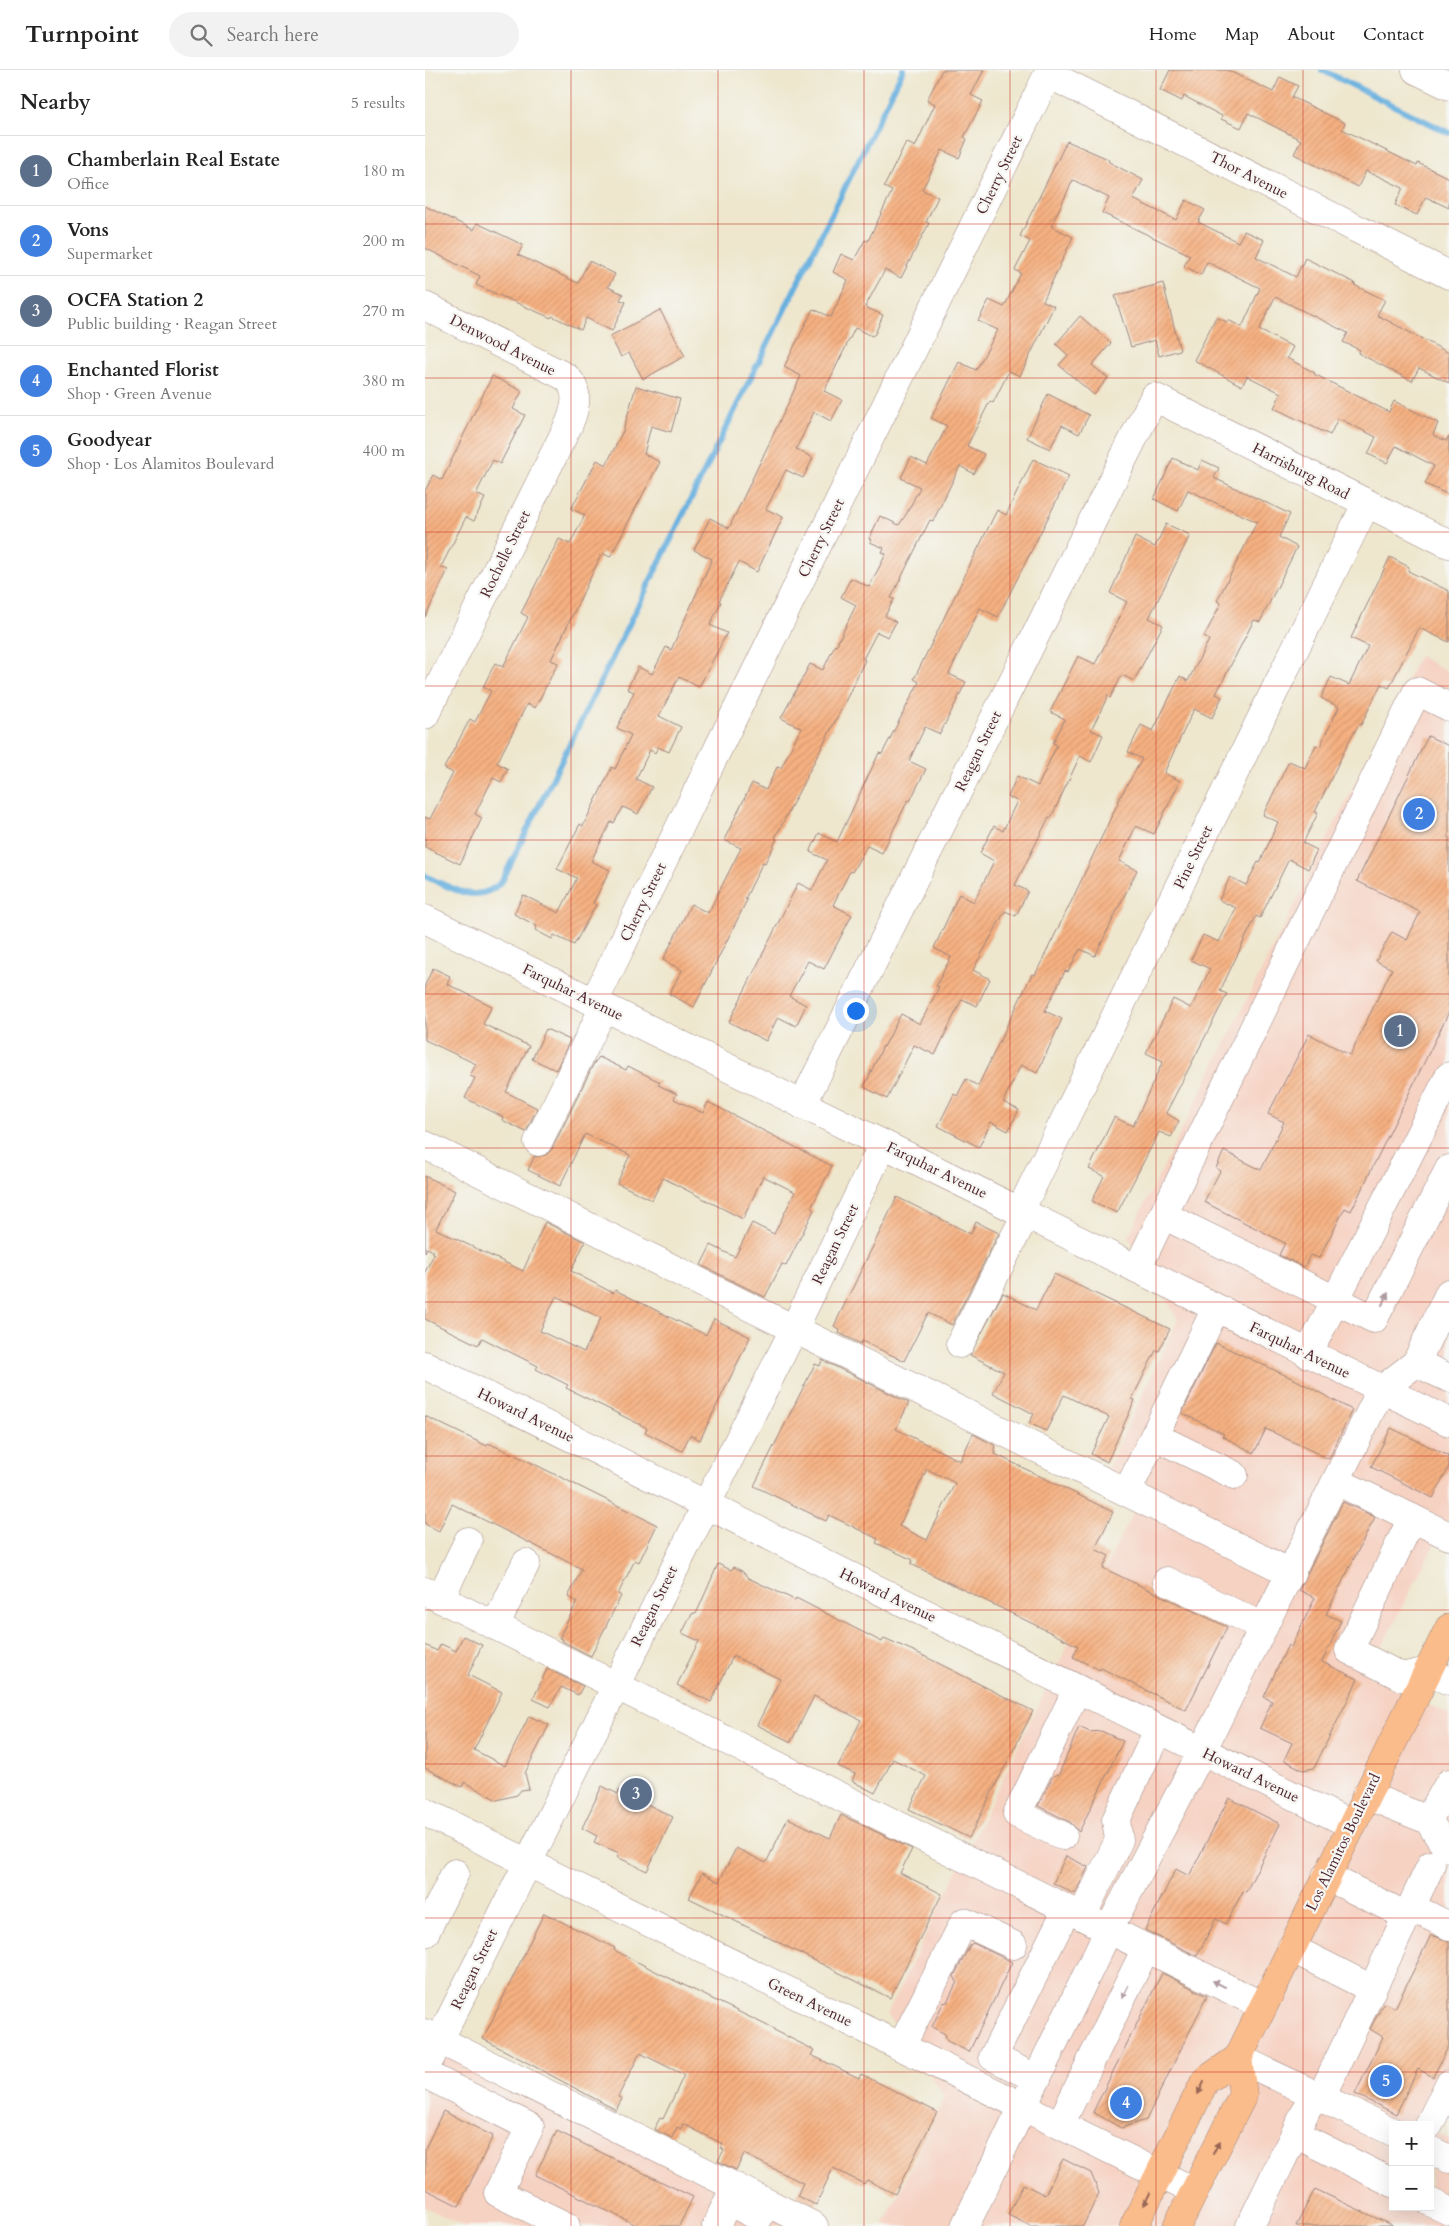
<!DOCTYPE html>
<html lang="en">
<head>
<meta charset="utf-8">
<style>
	body { margin:0; font-family:Cardo,serif; background:#f2f2f2; color:#222 }
	.controls { position:absolute; right:15px; bottom:15px; display:grid; overflow:hidden; border-radius:0px; box-shadow:0 5px 20px #0002 }
	.controls button { width:45px; height:45px; display:grid; place-items:center; padding:0; border:0; border-bottom:1px solid #e0e0e0; background:#fff; color:#222; font:25px sans-serif }
	.you { position:absolute; left:430px; top:940px; width:18px; height:18px; margin:-12px; border:4px solid #fff; border-radius:50%; background:#1a73e8; box-shadow:0 0 0 8px #1a73e833 }
	.badge { display:grid; place-items:center; width:32px; height:32px; border-radius:50%; background:#ea580c; color:#fff; font-size:16px; font-weight:700 }
	.pin { position:absolute; translate:-50% -50%; border:2px solid #fff; box-shadow:0 1px 5px #0006 }
	.list { margin:0; padding:0; list-style:none }
	h2 { display:flex; justify-content:space-between; align-items:center; height:65px; margin:0; padding:0 20px; font-size:21px }
	h2 small { font-size:16px; font-weight:400; color:#767676 }
	.list li { display:grid; grid-template-columns:32px 1fr auto; gap:15px; align-items:center; box-sizing:border-box; height:70px; padding:0 20px; border-top:1px solid #e0e0e0 }
	.list b { display:block; font-size:19px; white-space:nowrap }
	.list p { margin:0; font-size:16px; white-space:nowrap; color:#767676 }
	.list em { font-size:16px; font-style:normal; color:#767676 }
	.icon { flex:none; width:28px; height:28px; fill:none; stroke:currentColor; stroke-width:2; stroke-linecap:round; stroke-linejoin:round }
	.map { position:relative; flex:none; width:1024px; height:2156px; overflow:hidden }
	header { display:flex; align-items:center; gap:30px; box-sizing:border-box; height:70px; padding:0 25px; background:#fff; border-bottom:1px solid #e0e0e0 }
	header strong { font-size:24px }
	nav { display:flex; gap:28px; margin-inline-start:auto; font-size:18px }
	.search { width:350px; height:45px; background:#f2f2f2; display:flex; align-items:center; gap:12px; box-sizing:border-box; padding:0 18px; border-radius:28px; color:#767676; font-size:19px }
	main { display:flex }
	aside { flex:1; background:#fff }
	.map>svg:first-child { display:block }
	.built { fill:#f6d2c3; fill-rule:evenodd }
	.lines { fill:none; stroke-linecap:round; stroke-linejoin:round }
	.stream { stroke:#68b0df; stroke-width:6 }
	.building { fill:url(#building-hatch); fill-rule:evenodd }
	.minor-casing { stroke:#9c837c; stroke-width:29 }
	.major-casing { stroke:#9c837c; stroke-width:29 }
	.minor { stroke:#fff; stroke-width:28 }
	.major { stroke:#fabc8b; stroke-width:28 }
	.oneway { fill:#ae9aa0 }
	.oneway2 { fill:#996656 }
	.grid { fill:none; stroke:#c8321e; stroke-width:1; stroke-opacity:0.55 }
	.labels { text-anchor:middle; dominant-baseline:central; stroke-width:4.5; stroke-linejoin:round; paint-order:stroke }
	.street-label { font-size:15px; fill:#4a1f2b; stroke:#f6f6f2 }
</style>
</head>
<body>
<header>
<strong>Turnpoint</strong>
<div class="search"><svg class="icon" aria-label="search" viewBox="0 0 24 24"><circle cx="10" cy="10" r="6"/><path d="M15 15l6 6"/></svg>Search here</div>
<nav><a>Home</a><a>Map</a><a>About</a><a>Contact</a></nav>
</header>
<main>
<aside>
<h2>Nearby<small>5 results</small></h2>
<ul class="list">
<li><span class="badge" style="background:#5c6f8a">1</span><div><b>Chamberlain Real Estate</b><p>Office</p></div><em>180 m</em></li>
<li><span class="badge" style="background:#3f7fe0">2</span><div><b>Vons</b><p>Supermarket</p></div><em>200 m</em></li>
<li><span class="badge" style="background:#5c6f8a">3</span><div><b>OCFA Station 2</b><p>Public building · Reagan Street</p></div><em>270 m</em></li>
<li><span class="badge" style="background:#3f7fe0">4</span><div><b>Enchanted Florist</b><p>Shop · Green Avenue</p></div><em>380 m</em></li>
<li><span class="badge" style="background:#3f7fe0">5</span><div><b>Goodyear</b><p>Shop · Los Alamitos Boulevard</p></div><em>400 m</em></li>
</ul>
</aside>
<div class="map">
<svg width="1024" height="2156" viewBox="0 0 1024 2156">
	<defs>
		<pattern id="building-hatch" width="6" height="6" patternUnits="userSpaceOnUse" patternTransform="scale(1.25)"><rect width="6" height="6" fill="#f6b181"/><path d="M-1 1l2-2M0 6l6-6M5 7l2-2" fill="none" stroke="#d49870"/></pattern>
	</defs>
	<rect width="100%" height="100%" fill="#f6f6f2"/>
	<filter id="ink" filterUnits="userSpaceOnUse"><feTurbulence type="fractalNoise" baseFrequency=".02" numOctaves="2"/><feDisplacementMap in="SourceGraphic" scale="10" xChannelSelector="R" yChannelSelector="G"/><feConvolveMatrix kernelMatrix="1 2 1 2 8 2 1 2 1" color-interpolation-filters="sRGB"/></filter>
	<filter id="wash" filterUnits="userSpaceOnUse"><feTurbulence type="fractalNoise" baseFrequency=".0096" numOctaves="4" result="noise"/><feDisplacementMap in="SourceGraphic" scale="20" xChannelSelector="R" yChannelSelector="G"/><feGaussianBlur stdDeviation="1.12" result="paint"/><feColorMatrix in="noise" values="0 0 0 0 0 0 0 0 0 0 0 0 0 0 0 0 0 1.4 0 .05"/><feComposite in="paint" operator="in"/></filter>
	<g filter="url(#wash)">
		<rect width="100%" height="100%" fill="#eee7ce"/>
		<g class="built">
			<path d="M994 586 1024 602V1446L942 1605 1024 1644V2027L1007 2061 1024 2069V2156H458L520 2027 462 1944 709 1440 683 1398 753 1249 703 1167ZM968 2055H1005V2137H968Z"/>
			<polygon points="0,1955 405,2156 39,2156 0,2137"/>
		</g>
		<g class="lines">
			<g class="stream">
				<polyline points="897,0 1024,63"/>
				<path d="M0 806C27 818 53 837 77 811L478 0"/>
			</g>
		</g>
		<g id="blocks">
			<g class="building">
				<polygon points="517,0 559,0 546,25 558,31 539,67 542,69 534,88 517,80 497,120 513,127 501,152 504,153 476,208 460,200 440,237 458,245 450,264 447,266 430,258 399,321 417,330 406,351 389,342 371,379 388,388 378,408 361,400 341,439 358,447 332,502 314,492 294,531 296,532 285,555 302,563 274,617 254,607 234,646 256,657 244,682 233,677 230,683 225,680 211,709 227,717 213,744 198,737 189,753 186,752 166,791 185,800 168,833 171,835 161,853 149,875 129,865 127,869 110,860 112,856 89,844 98,825 134,843 152,808 132,799 155,754 158,756 187,697 190,699 206,665 192,658 209,622 202,619 213,597 227,604 241,577 246,580 287,489 269,480 285,448 304,458 376,306 359,297 388,239 406,247 423,210 408,202 416,184 429,190 440,170 443,171 467,121 459,117 481,72 490,77 510,34 502,30"/>
				<polygon points="745,0 802,0 848,22 855,7 873,16 867,27 920,53 917,59 992,96 993,93 1024,108 1024,138 1001,127 992,145 970,135 978,118 949,104 949,105 941,101 933,117 869,84 876,70 823,43 816,58 796,49 797,46 759,26 757,31 735,20"/>
				<polygon points="642,71 683,89 684,92 718,110 708,129 751,150 761,130 780,140 773,152 813,172 819,161 839,170 831,187 871,207 880,188 930,213 929,215 960,230 952,245 1024,283 1024,313 994,298 987,311 933,283 935,280 918,272 923,263 850,227 834,260 868,277 862,288 890,303 889,304 964,342 969,331 1013,353 1008,365 1021,371 1024,366 1024,425 1000,414 1009,396 971,376 962,393 943,384 951,367 913,348 905,365 849,338 856,323 822,306 817,316 769,290 791,247 802,252 803,250 817,257 835,218 782,192 776,205 759,196 765,185 677,143 684,128 648,110 626,156 648,167 618,231 629,236 595,306 584,301 568,333 565,331 542,376 559,384 549,404 535,396 508,451 505,450 466,528 469,529 460,546 471,552 463,567 452,562 438,589 440,590 419,634 350,768 352,769 340,793 338,792 320,829 322,830 269,937 244,924 257,900 238,890 266,834 283,843 316,778 299,770 327,713 341,720 352,697 356,698 376,658 356,648 385,594 398,600 410,575 411,576 431,535 416,527 426,508 444,517 461,484 457,482 459,478 445,472 446,470 444,469 455,446 474,455 482,443 495,417 476,408 486,387 502,395 522,356 506,348 534,292 551,300 573,260 553,251 564,230 579,237 596,203 590,200 605,171 595,166"/>
				<polygon points="0,136 49,160 52,153 98,175 93,185 153,213 164,191 190,204 183,217 198,224 195,230 201,232 187,261 161,248 156,260 127,246 126,248 51,215 55,206 0,178"/>
				<polygon points="738,213 755,280 734,286 730,270 706,277 690,226"/>
				<polygon points="235,240 260,286 218,309 204,283 196,287 185,266"/>
				<polygon points="655,246 686,273 667,295 683,308 669,325 634,295 643,285 631,274"/>
				<polygon points="67,306 97,321 88,339 100,345 75,394 68,390 51,424 60,428 49,451 41,447 16,497 23,500 0,547 0,421 8,405 17,410"/>
				<polygon points="211,316 255,329 246,362 226,356 219,384 235,392 185,487 177,483 126,590 133,593 110,638 102,634 72,693 83,699 76,712 68,708 50,744 57,748 35,794 0,777 0,747 5,749 28,703 19,698 45,649 50,652 66,621 58,617 70,593 78,597 103,547 96,543 134,469 145,474 160,445 146,439 172,390 181,395 198,361"/>
				<polygon points="623,324 664,345 654,364 637,355 625,379 602,368"/>
				<polygon points="748,388 773,400 777,390 794,398 789,408 865,444 854,467 872,477 835,552 829,550 791,624 797,627 787,648 769,639 739,703 755,711 729,764 711,756 694,791 712,800 670,886 655,879 643,902 640,901 620,941 637,949 621,984 612,1003 596,995 578,1032 594,1040 583,1061 566,1052 554,1077 513,1056 529,1024 532,1026 541,1009 553,1016 607,904 610,905 646,832 697,724 717,689 703,682 716,655 728,661 755,606 763,611 784,570 779,567 796,533 792,531 832,452 763,420 753,441 729,429"/>
				<polygon points="608,389 644,406 573,547 555,538 524,604 541,612 515,664 500,657 484,691 501,699 485,731 483,730 457,783 442,776 427,802 425,801 408,835 427,845 399,899 383,891 364,926 381,935 371,956 353,947 341,971 304,952 373,813 387,820 402,790 385,782 394,763 412,772 454,683 457,684 494,612 489,609 572,440 581,445"/>
				<polygon points="741,454 765,465 724,548 738,555 709,611 697,605 685,628 683,626 666,660 678,665 666,692 655,686 626,748 624,747 590,815 603,821 591,846 580,841 548,900 565,909 552,936 537,929 510,985 489,975 462,1029 439,1017 458,976 459,977 476,944 495,954 514,917 511,916 526,887 509,878 534,824 549,832 569,791 555,783 569,756 578,761 592,731 583,727 592,706 613,716 632,675 628,673 640,649 625,642 653,586 670,594 702,532 685,523 710,467 730,477"/>
				<polygon points="965,487 984,497 983,501 1024,521 1024,572 994,558 964,618 956,614 936,655 934,654 924,671 890,742 893,743 878,773 892,780 883,799 864,789 835,848 831,846 795,921 802,924 741,1043 754,1051 746,1067 734,1062 692,1143 667,1131 679,1106 664,1099 689,1047 708,1056 738,991 721,983 748,929 766,938 785,899 766,890 778,865 794,872 811,838 794,830 805,807 821,815 833,792 835,793 853,752 838,745 864,691 880,698 891,675 895,676 914,637 896,628 906,607 924,615 943,576 926,568"/>
				<polygon points="1003,666 1024,676 1024,942 926,1141 920,1138 894,1188 885,1185 879,1197 854,1185 860,1173 779,1132 795,1101 791,1098 799,1081 836,1100 859,1052 843,1044 884,964 925,985 967,899 951,891 967,862 982,870 995,842 932,811"/>
				<polygon points="8,898 25,906 22,914 67,936 58,954 104,976 81,1022 112,1038 101,1062 77,1050 78,1047 40,1028 50,1008 45,1006 51,994 0,970 0,915"/>
				<polygon points="121,959 145,970 131,1000 107,989"/>
				<polygon points="174,987 201,1000 203,996 235,1012 233,1015 252,1024 249,1029 278,1043 283,1032 407,1096 386,1138 389,1140 361,1196 357,1194 340,1227 276,1195 286,1175 310,1187 327,1153 349,1164 370,1122 338,1106 318,1149 238,1108 227,1130 192,1113 205,1085 160,1064 135,1116 103,1100 109,1087 121,1085 127,1079 169,993"/>
				<path d="M0 1106 30 1121 11 1159 62 1184 98 1201 120 1152 160 1172 146 1201 188 1223 190 1220 281 1265 289 1249 325 1267 275 1370 265 1365 257 1381 220 1362 222 1358 141 1318 143 1315 111 1299 113 1296 57 1268 53 1275 0 1249V1202L9 1184 7 1183 8 1181 2 1178 0 1182ZM131 1226 176 1248 159 1282 115 1261Z"/>
				<polygon points="472,1127 546,1164 551,1152 574,1163 527,1255 503,1243 479,1291 437,1271 436,1274 414,1263 415,1260 409,1256"/>
				<polygon points="629,1204 745,1259 734,1281 731,1280 707,1329 710,1330 682,1392 666,1384 684,1347 639,1325 621,1361 604,1353 609,1344 568,1323 579,1302 545,1285 578,1223 611,1240"/>
				<polygon points="791,1273 873,1311 927,1340 904,1389 841,1359 829,1383 797,1366 799,1364 757,1343"/>
				<path d="M397 1290 484 1333 471 1359 535 1391 548 1364 571 1376 569 1380 571 1381 570 1384 688 1442 670 1479 684 1486 678 1498 802 1557 761 1640 676 1598 675 1600 648 1587 653 1576 486 1494 488 1490 451 1473 453 1469 404 1445 401 1451 329 1416 390 1294 395 1296ZM502 1399 530 1413 502 1470 474 1456Z"/>
				<polygon points="0,1346 62,1376 63,1373 105,1392 232,1455 214,1492 210,1490 193,1524 196,1526 166,1586 137,1571 138,1569 134,1568 152,1532 143,1527 157,1499 27,1434 14,1461 0,1454"/>
				<polygon points="966,1358 1024,1386 1024,1397 1008,1428 946,1397"/>
				<polygon points="918,1432 950,1447 901,1544 916,1551 897,1592 933,1609 889,1698 878,1700 859,1690 867,1673 835,1658 847,1631 839,1627 863,1575 866,1577 890,1528 874,1520"/>
				<polygon points="293,1494 306,1500 309,1497 317,1501 323,1508 370,1530 371,1528 457,1572 459,1568 493,1583 608,1641 544,1768 484,1739 501,1706 468,1689 450,1723 427,1711 430,1704 413,1696 436,1650 416,1640 389,1626 366,1672 332,1655 355,1609 308,1586 286,1632 252,1615 274,1571 257,1563 267,1544 272,1542"/>
				<polygon points="38,1566 57,1575 43,1605 77,1622 49,1680 80,1696 104,1646 124,1655 100,1703 104,1719 96,1720 92,1725 72,1730 39,1712 37,1717 0,1698 0,1575 12,1581 16,1574 31,1581"/>
				<polygon points="122,1599 158,1616 153,1625 136,1617 125,1637 108,1629"/>
				<polygon points="654,1657 665,1662 676,1661 698,1671 654,1762 645,1752 613,1736 628,1706 634,1704"/>
				<polygon points="177,1716 193,1724 194,1720 248,1747 222,1801 192,1787 194,1783 169,1772 172,1766 157,1758"/>
				<polygon points="804,1728 855,1754 821,1822 818,1821 801,1854 791,1849 772,1886 720,1860 751,1799 764,1806"/>
				<polygon points="416,1745 487,1779 475,1803 517,1824 465,1928 264,1828 277,1803 294,1812 311,1778 341,1793 363,1748 405,1768"/>
				<polygon points="641,1786 663,1797 650,1824 628,1813"/>
				<polygon points="119,1843 190,1878 189,1880 236,1904 349,1959 349,1960 389,1980 386,1985 434,2008 436,2004 512,2042 470,2124 442,2110 439,2114 408,2098 391,2135 372,2126 378,2113 319,2084 311,2100 293,2091 299,2080 296,2078 298,2074 258,2054 256,2059 252,2057 247,2068 229,2059 235,2048 238,2049 259,2005 215,1983 193,2027 197,2029 191,2040 58,1969"/>
				<polygon points="1006,1865 1024,1871 1024,1975 1008,2007 993,1999 971,2044 930,2024 958,1967 945,1959 959,1933 970,1938"/>
				<polygon points="548,1873 587,1892 544,1982 522,1971 520,1964 507,1957 518,1933 522,1932 532,1912 529,1906 545,1875"/>
				<polygon points="737,1903 782,1926 721,2050 696,2058 668,2042"/>
				<polygon points="18,2041 68,2066 34,2136 0,2119 0,2079"/>
				<polygon points="132,2061 268,2127 254,2156 213,2156 110,2105"/>
				<polygon points="638,2089 666,2103 674,2123 658,2156 606,2156 583,2145 598,2114 620,2125"/>
				<polygon points="890,2119 968,2156 871,2156"/>
			</g>
		</g>
	</g>
	<g filter="url(#ink)">
		<use href="#blocks" fill-opacity="0" stroke="#9c837c" stroke-width="1"/>
		<g class="lines">
			<g class="minor-casing">
				<g id="minor">
					<polyline points="991,0 1024,16"/>
					<path d="M0 236 141 307C155 320 151 337 144 354L0 645"/>
					<polyline points="0,849 1024,1352"/>
					<polyline points="169,932 623,4 1024,205"/>
					<polyline points="377,1035 729,327 1024,474"/>
					<polyline points="113,1072 179,937"/>
					<polyline points="0,1075 369,1259 866,1503"/>
					<polyline points="595,1141 941,434"/>
					<polyline points="738,1145 949,1249 1024,1099"/>
					<polyline points="712,1199 992,621 1024,637"/>
					<polyline points="535,1274 601,1144"/>
					<polyline points="883,1284 1024,1006"/>
					<polyline points="991,1293 1024,1308"/>
					<polyline points="0,1295 927,1755"/>
					<polyline points="729,1366 809,1405"/>
					<polyline points="911,1411 987,1448"/>
					<polyline points="702,1422 791,1238"/>
					<polyline points="1024,1466 987,1448 924,1580 977,1607 1003,1601 1024,1611"/>
					<polyline points="742,1511 839,1557"/>
					<polyline points="0,1521 838,1936"/>
					<polyline points="15,1529 43,1471"/>
					<polyline points="70,1556 101,1493"/>
					<polyline points="941,1725 1003,1750 1020,1776 1024,1778"/>
					<polyline points="0,1742 769,2121"/>
					<polyline points="1003,1750 1024,1713"/>
					<polyline points="638,1766 592,1744 652,1619"/>
					<polyline points="901,1806 982,1846"/>
					<polyline points="986,1837 1024,1856"/>
					<polyline points="657,1846 694,1770 691,1750 733,1660"/>
					<polyline points="0,1863 30,1803"/>
					<polyline points="866,1878 947,1919"/>
					<polyline points="0,1963 389,2156"/>
					<polyline points="476,1977 539,1852 588,1875"/>
					<polyline points="813,1988 968,2062"/>
					<polyline points="0,1999 369,1259 458,1074"/>
					<polyline points="0,2004 105,2057 73,2123 141,2156"/>
					<polyline points="612,2009 568,1987 642,1839"/>
					<polyline points="896,2027 1006,1795"/>
					<polyline points="635,2055 721,1878"/>
					<polyline points="1004,2055 1024,2014"/>
					<polyline points="870,2064 968,2113"/>
					<polyline points="1005,2080 1024,2089"/>
					<polyline points="1005,2132 1024,2141"/>
					<polyline points="291,2156 303,2131 334,2147"/>
					<polyline points="540,2156 684,1859 777,1681 956,1320 991,1293 1024,1223"/>
					<polyline points="825,2156 889,2024"/>
				</g>
			</g>
			<g class="major-casing">
				<g id="major">
					<polyline points="709,2156 780,2011 813,1988 1024,1558"/>
					<polyline points="752,2156 818,2025 813,1988"/>
				</g>
			</g>
			<use href="#minor" class="minor"/>
			<use href="#major" class="major"/>
		</g>
		<defs><path id="oneway-solid" d="M-6-.8H1V-3.2L6.5 0L1 3.2V.8H-6Z" transform="scale(1.25)"/></defs>
		<g class="oneway">
			<use href="#oneway-solid" transform="translate(960 1229) rotate(-63)"/>
			<use href="#oneway-solid" transform="translate(794 1914) rotate(-153)"/>
			<use href="#oneway-solid" transform="translate(700 1922) rotate(116)"/>
		</g>
		<g class="oneway2">
			<use href="#oneway-solid" transform="translate(776 2018) rotate(117)"/>
			<use href="#oneway-solid" transform="translate(791 2078) rotate(-63)"/>
			<use href="#oneway-solid" transform="translate(722 2129) rotate(116)"/>
		</g>
	</g>
	<path class="grid" d="M146 0V2156M293 0V2156M439 0V2156M585 0V2156M731 0V2156M878 0V2156M0 154H1024M0 308H1024M0 462H1024M0 616H1024M0 770H1024M0 924H1024M0 1078H1024M0 1232H1024M0 1386H1024M0 1540H1024M0 1694H1024M0 1848H1024M0 2002H1024"/>
	<g class="labels">
		<g class="street-label">
			<text transform="translate(574 105) rotate(-64)">Cherry Street</text>
			<text transform="translate(824 105) rotate(27)">Thor Avenue</text>
			<text transform="translate(78 275) rotate(27)">Denwood Avenue</text>
			<text transform="translate(876 401) rotate(27)">Harrisburg Road</text>
			<text transform="translate(396 468) rotate(-64)">Cherry Street</text>
			<text transform="translate(80 484) rotate(-64)">Rochelle Street</text>
			<text transform="translate(553 681) rotate(-64)">Reagan Street</text>
			<text transform="translate(768 787) rotate(-64)">Pine Street</text>
			<text transform="translate(218 832) rotate(-64)">Cherry Street</text>
			<text transform="translate(148 922) rotate(26)">Farquhar Avenue</text>
			<text transform="translate(512 1100) rotate(26)">Farquhar Avenue</text>
			<text transform="translate(410 1174) rotate(-64)">Reagan Street</text>
			<text transform="translate(875 1280) rotate(26)">Farquhar Avenue</text>
			<text transform="translate(101 1345) rotate(26)">Howard Avenue</text>
			<text transform="translate(463 1525) rotate(26)">Howard Avenue</text>
			<text transform="translate(229 1536) rotate(-64)">Reagan Street</text>
			<text transform="translate(826 1705) rotate(26)">Howard Avenue</text>
			<text transform="translate(918 1772) rotate(-64)">Los Alamitos Boulevard</text>
			<text transform="translate(49 1899) rotate(-64)">Reagan Street</text>
			<text transform="translate(385 1932) rotate(26)">Green Avenue</text>
		</g>
	</g>
</svg>
<div class="controls">
<button>+</button>
<button>−</button>
</div>
<div class="you"></div>
<div class="pin badge" style="left:975px;top:961px;background:#5c6f8a">1</div>
<div class="pin badge" style="left:994px;top:744px;background:#3f7fe0">2</div>
<div class="pin badge" style="left:211px;top:1724px;background:#5c6f8a">3</div>
<div class="pin badge" style="left:701px;top:2033px;background:#3f7fe0">4</div>
<div class="pin badge" style="left:961px;top:2011px;background:#3f7fe0">5</div>
</div>
</main>
</body>
</html>
